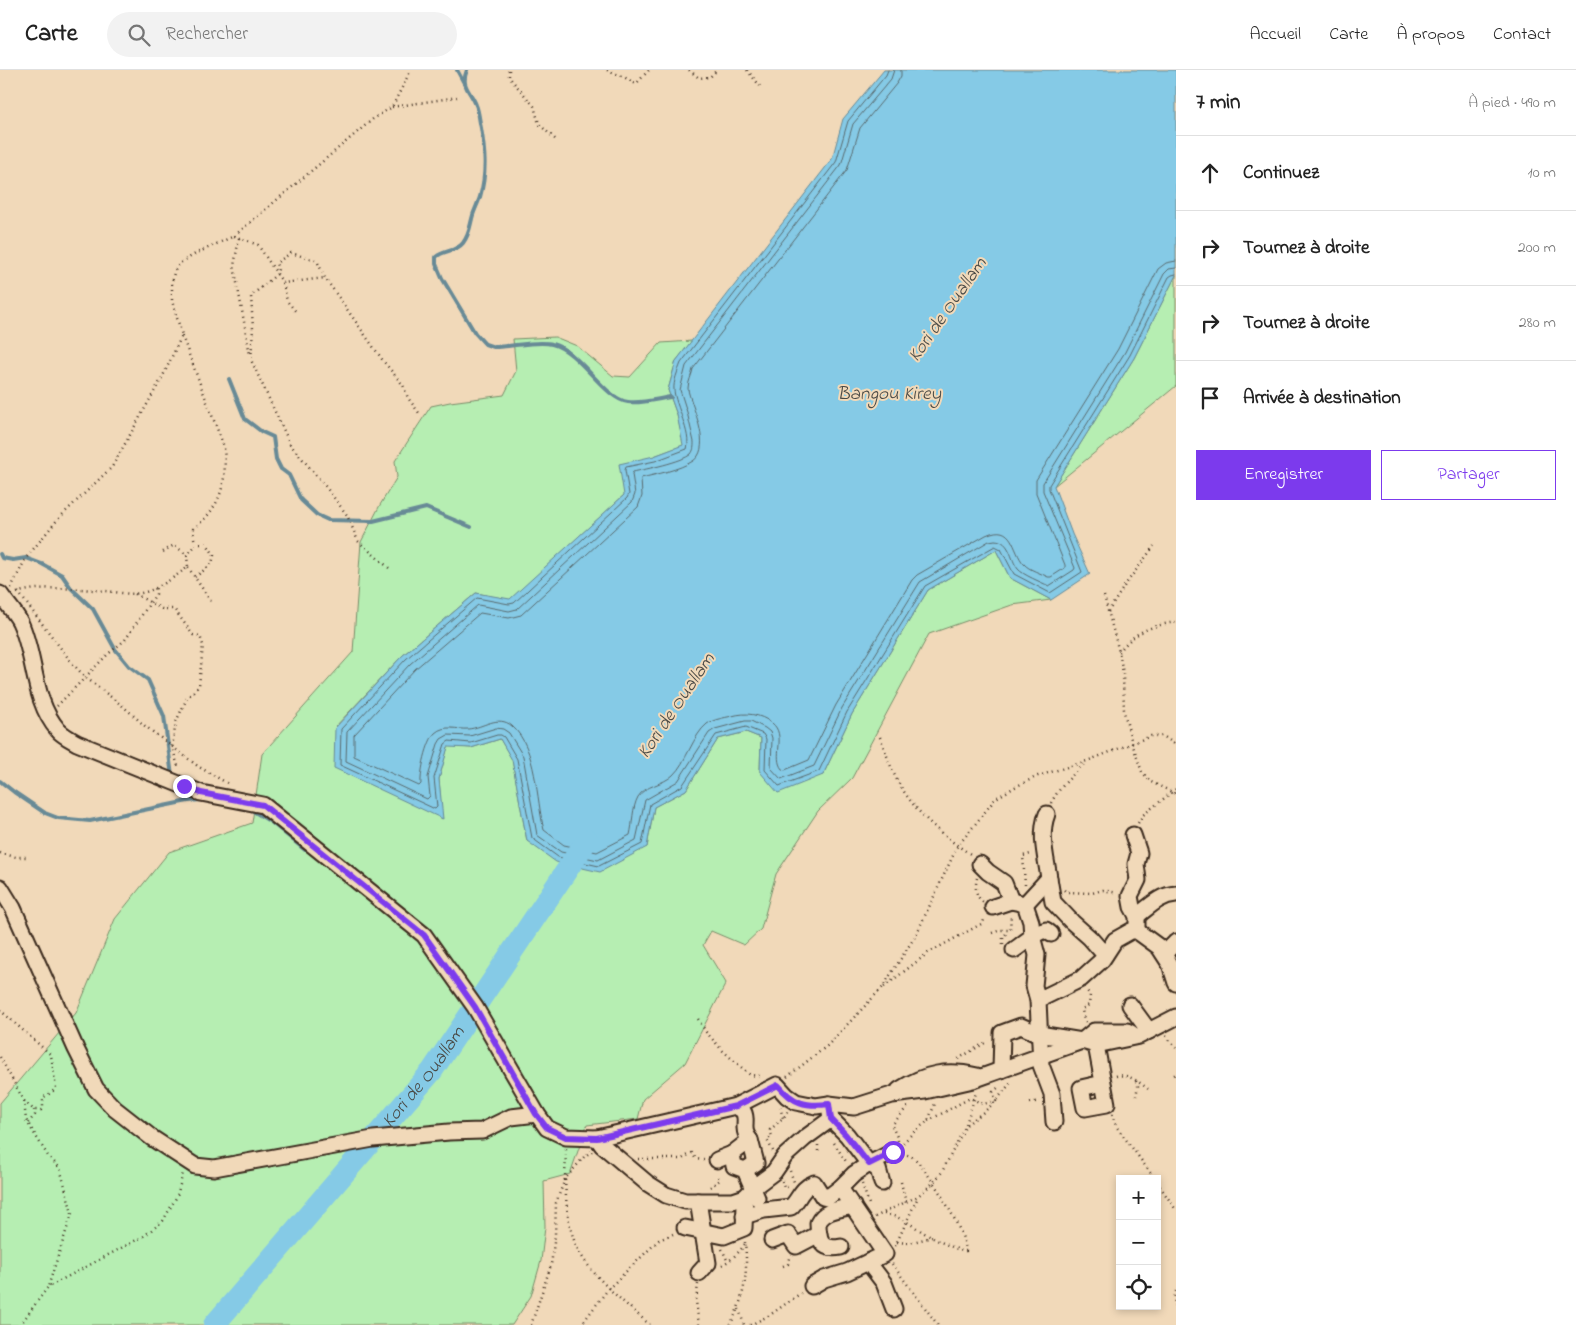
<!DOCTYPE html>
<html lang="fr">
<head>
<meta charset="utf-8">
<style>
	body { margin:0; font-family:"Indie Flower",sans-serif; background:#f2f2f2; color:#222 }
	.controls { position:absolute; right:15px; bottom:15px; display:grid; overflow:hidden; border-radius:0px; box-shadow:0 2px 8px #0003 }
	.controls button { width:45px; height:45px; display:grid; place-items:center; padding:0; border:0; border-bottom:1px solid #e0e0e0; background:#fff; color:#222; font:25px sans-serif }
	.stop { position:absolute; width:15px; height:15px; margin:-11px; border:4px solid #7c3aed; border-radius:50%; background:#fff }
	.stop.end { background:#7c3aed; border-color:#fff; box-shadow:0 1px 5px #0008 }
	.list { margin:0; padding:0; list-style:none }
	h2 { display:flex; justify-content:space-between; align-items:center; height:65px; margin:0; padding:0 20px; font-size:21px }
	h2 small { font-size:16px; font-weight:400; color:#767676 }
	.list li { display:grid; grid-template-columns:32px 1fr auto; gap:15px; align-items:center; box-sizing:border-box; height:75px; padding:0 20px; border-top:1px solid #e0e0e0 }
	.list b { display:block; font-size:19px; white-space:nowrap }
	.list em { font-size:16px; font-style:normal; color:#767676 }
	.actions { display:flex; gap:10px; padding:15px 20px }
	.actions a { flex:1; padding:11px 0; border:1px solid #7c3aed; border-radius:0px; text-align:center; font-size:18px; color:#7c3aed }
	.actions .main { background:#7c3aed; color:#fff }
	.icon { flex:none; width:28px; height:28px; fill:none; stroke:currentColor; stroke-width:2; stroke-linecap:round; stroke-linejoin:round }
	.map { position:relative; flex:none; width:1176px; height:1255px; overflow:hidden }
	header { display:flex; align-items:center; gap:30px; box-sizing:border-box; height:70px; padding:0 25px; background:#fff; border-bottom:1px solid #e0e0e0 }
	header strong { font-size:24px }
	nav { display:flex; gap:28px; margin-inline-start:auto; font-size:18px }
	.search { width:350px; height:45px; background:#f2f2f2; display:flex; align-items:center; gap:12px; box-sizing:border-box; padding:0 18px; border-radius:28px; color:#767676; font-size:19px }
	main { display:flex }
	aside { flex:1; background:#fff }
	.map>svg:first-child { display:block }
	.green { fill:#b6eeb2; stroke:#788c68 }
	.water { fill:#85cae6; stroke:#678a96 }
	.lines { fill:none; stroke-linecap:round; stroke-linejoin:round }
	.shore { stroke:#596a6e; stroke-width:1 }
	.stream { stroke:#678a96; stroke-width:4 }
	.river { stroke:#85cae6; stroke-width:22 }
	.minor-casing { stroke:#3b2a1e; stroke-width:19 }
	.path { stroke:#3b2a1e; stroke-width:2.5; stroke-dasharray:1 4; stroke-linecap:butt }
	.minor { stroke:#f1d9b9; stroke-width:15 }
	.route { stroke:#7c3aed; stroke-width:6 }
	.labels { text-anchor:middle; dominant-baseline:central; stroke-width:4; stroke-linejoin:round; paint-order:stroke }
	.water-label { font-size:19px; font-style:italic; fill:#4a4a46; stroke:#f1d9b9 }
</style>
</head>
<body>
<header>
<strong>Carte</strong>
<div class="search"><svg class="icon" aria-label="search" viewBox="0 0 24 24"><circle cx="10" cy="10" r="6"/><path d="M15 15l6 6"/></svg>Rechercher</div>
<nav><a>Accueil</a><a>Carte</a><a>À propos</a><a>Contact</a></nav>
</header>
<main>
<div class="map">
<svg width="1176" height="1255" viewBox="0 0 1176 1255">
	<rect width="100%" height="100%" fill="#f1d9b9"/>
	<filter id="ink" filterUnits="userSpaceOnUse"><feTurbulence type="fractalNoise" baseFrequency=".02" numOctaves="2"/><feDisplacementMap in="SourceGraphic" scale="10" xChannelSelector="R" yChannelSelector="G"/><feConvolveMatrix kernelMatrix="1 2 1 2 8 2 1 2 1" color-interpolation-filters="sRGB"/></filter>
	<g filter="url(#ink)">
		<g class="green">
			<polygon points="1176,205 1176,316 1054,416 1134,288"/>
			<polygon points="555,267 577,276 613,306 630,307 661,273 692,271 676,291 668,320 677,345 684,375 654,386 624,425 510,530 476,523 402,586 335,657 442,749 439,709 448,676 471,678 500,669 512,689 527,771 647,777 654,737 686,720 718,669 746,662 761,668 760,702 823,705 852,644 928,520 996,480 1010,508 1051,530 1012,535 929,564 852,708 818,741 776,804 761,859 744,875 711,861 703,875 726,913 685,993 643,1029 638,1049 587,1055 570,1104 544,1111 545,1157 541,1191 531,1226 512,1255 0,1255 0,1033 76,943 115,849 169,782 252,753 262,684 353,582 361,472 380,435 397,407 395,391 431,336 450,332 504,325 516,301 513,269"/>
		</g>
		<polygon class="water" points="884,0 1176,0 1176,205 1134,288 1054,416 1072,464 1090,504 1051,530 1010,508 996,480 928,520 852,644 823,705 778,723 760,702 761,668 746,662 718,669 686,720 654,737 647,777 600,802 556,792 527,771 512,690 500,669 471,678 448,677 439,709 443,749 334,698 335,658 402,586 476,523 510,529 624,425 619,394 654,386 683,375 677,345 668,320 676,291 832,89 843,49"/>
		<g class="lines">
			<g class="shore">
				<path d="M888 0 886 5 848 51 836 92 681 293C678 301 673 312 674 320 675 335 692 364 687 379L655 391 626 397 625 400 629 424 627 428 514 533 509 534 477 528 406 589 341 659 340 695 435 739 437 737 434 708 445 674 449 671 471 673 497 665H501L504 667 517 689 532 768 558 787 599 796 642 774 650 734 682 716 716 665 746 657 763 664 766 669 765 700 779 716 819 701 847 642 925 516 995 476 1001 479 1014 504 1050 523 1082 502 1049 419V415L1130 285 1169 207 1172 205 1176 204"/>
				<path d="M894 0 891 9 853 54 841 95 686 296 680 320 687 342 694 372C694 377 694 380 691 384 682 392 646 399 633 402L632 404 635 424 632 432 517 539 509 541 478 535 410 594 347 662 346 691 427 729 430 726 428 707 438 674 441 669 448 665 470 666 496 658 503 659 509 663 523 686 537 765 561 782 598 790 636 770 645 730 678 711 709 663 715 659 745 651H751L765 658 770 662 772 668 771 698 781 709 814 696 842 638 920 512 989 471 995 470C1011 471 1010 489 1018 499 1023 505 1041 512 1049 516L1074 500 1075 498 1043 421V413L1125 282 1164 204 1169 199 1176 198"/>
				<path d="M901 0V6L897 13 860 58 847 100 693 299C692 305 688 312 688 318 688 323 691 329 692 333 697 348 710 380 693 391 679 400 657 404 641 408L642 426 638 437 521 545 509 548 480 543 415 599 354 665V686L419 716 421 714C420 703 427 671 435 663 445 654 457 660 468 659 483 658 498 644 512 656 537 678 536 729 544 760L564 775 597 782 630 765C633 753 632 738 638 727 645 715 663 715 673 705 686 693 693 665 707 654 714 649 724 648 732 646 746 642 760 644 772 653 787 665 772 687 782 699L785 700 809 690 836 635 912 510 917 505 986 465C1014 452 1012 481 1024 494 1029 500 1041 503 1048 507H1051L1065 498V495L1036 423V410L1118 279 1158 199 1166 193 1176 191"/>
			</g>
			<g class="stream">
				<polyline points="457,0 464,13"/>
				<path d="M467 0C460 17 471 21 476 35 479 42 479 50 481 58 485 81 487 103 480 127 478 133 475 139 473 145 470 155 470 164 463 173 456 182 444 180 436 187V194L442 208 475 263 485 274 494 277C510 277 538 270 552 274 580 281 604 329 628 332 642 334 657 329 671 327"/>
				<polyline points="229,309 245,349 262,362 273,367 276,389 281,399 289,405 301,430 317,445 328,450 373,451 426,438 471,457"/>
				<polyline points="0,484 2,488 13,490 26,488 42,494 62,505 71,518 93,539 115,579 129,596 148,610 164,646 172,706"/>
				<polyline points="0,711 14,722 45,743 58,748 90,751 188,731 202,730"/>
				<polyline points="180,721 188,731"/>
				<polyline points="250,739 271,752 305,780"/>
			</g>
			<path class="river" id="s1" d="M214 1255 432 1001 587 770"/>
			<g class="minor-casing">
				<g id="minor">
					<path d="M0 524C6 533 15 542 20 552 36 586 32 630 58 660 62 665 70 669 77 673L201 723 263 735 310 773 424 865 475 937 537 1044 547 1058 566 1067 597 1068 736 1036 777 1015 787 1026 796 1032 816 1036 829 1034 854 1037 892 1025 925 1021 973 1010 1082 971 1096 975 1139 966 1176 947"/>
					<polyline points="1133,765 1139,783 1136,794 1138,810 1130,826 1132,837 1137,846 1137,861"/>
					<polyline points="980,794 988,802 1004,813 1011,831"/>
					<polyline points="1049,808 1053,832 1072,852 1090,868 1105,885"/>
					<polyline points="0,817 13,838 76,979 96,1019 115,1039 152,1068 195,1096 214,1098 373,1069 449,1062 482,1061 511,1047 537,1044"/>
					<path d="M1025 834 1049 808C1046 787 1039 764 1047 744"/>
					<polyline points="993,837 1011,831 1025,834 1031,852 1032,866 1037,885 1034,916 1038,930"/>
					<path d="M1137 846C1150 836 1160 825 1176 824"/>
					<path d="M1014 880C1025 873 1033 863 1046 860L1051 864"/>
					<polyline points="1164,884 1176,872"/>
					<polyline points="1130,935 1149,961"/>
					<polyline points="1096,975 1107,1034 1085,1038 1081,1018 1103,1013"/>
					<polyline points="1001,1000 1002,963 1021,956 1039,964 1082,971 1094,961 1127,961 1131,963"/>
					<path d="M899 1020C926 1003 947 999 977 1006"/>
					<path d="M736 1036C738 1038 741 1039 743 1041 749 1051 740 1058 750 1070"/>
					<polyline points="1054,1052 1052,1024 1041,995 1038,930 1081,909 1102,890 1115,870 1131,861 1137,861 1159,877 1170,894 1176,913"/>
					<polyline points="597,1068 602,1075 647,1113 666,1125 685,1131 733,1131 745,1127 758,1114 774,1102 785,1086 805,1068 831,1049 829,1034"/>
					<polyline points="732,1084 750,1070 756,1093 745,1100"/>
					<polyline points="717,1090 732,1084 734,1096 745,1100 757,1128"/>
					<polyline points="869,1094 893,1082"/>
					<polyline points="869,1094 878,1099 882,1113"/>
					<polyline points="698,1131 708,1193 699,1203"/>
					<path d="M744 1146 764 1140 791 1137C800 1128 801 1118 814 1113L823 1127 827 1128 840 1118 854 1104 869 1094 847 1065 831 1049"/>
					<polyline points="685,1158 724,1166 744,1158 745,1136"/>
					<polyline points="772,1170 788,1164 796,1176 819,1164"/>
					<path d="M841 1177C822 1181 818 1170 818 1153 824 1140 840 1139 853 1136"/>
					<polyline points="868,1192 884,1213 894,1239"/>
					<polyline points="812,1216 824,1209 847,1202 885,1184 840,1118"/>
				</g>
			</g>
			<g class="path">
				<polyline points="509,0 509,7 534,36 539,54 557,71"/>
				<polyline points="607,0 624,7 636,14 649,0"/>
				<polyline points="689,0 699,8 710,7 717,0"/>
				<polyline points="747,0 760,16"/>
				<polyline points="392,37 457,27"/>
				<polyline points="234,166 258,175 283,213 325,208"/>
				<polyline points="239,168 234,196 250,285"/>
				<polyline points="283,213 287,231 297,243"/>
				<polyline points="195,474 207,474 214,485 212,494 195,507"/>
				<polyline points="163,482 174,475 187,485"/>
				<polyline points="188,497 212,533"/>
				<polyline points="389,498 358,471 347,445 325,416 290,374 251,290 253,259 251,226 277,204 278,199 276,193 291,183 315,190 318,193 325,208 384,292 403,315 408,328 419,343"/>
				<polyline points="11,518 26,488 58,449 112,397 163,306 182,265 172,231 172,214 174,202 180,193 197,183 234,166 373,49 392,37 411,0"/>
				<polyline points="18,522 72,593 85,607 124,637 145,656 199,697 227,713"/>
				<path d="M17 523C38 515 83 519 106 521 117 522 129 525 141 523 158 520 174 507 188 497L187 485 195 476 193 459C222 437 227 412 224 377L182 266"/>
				<polyline points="135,524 162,539 174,539 193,565 200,566 203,575 199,616 187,628 176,652 172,677 179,699"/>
				<polyline points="1104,526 1119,582 1123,603 1124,642 1132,673 1142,702 1151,712 1176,724"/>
				<polyline points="1108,542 1125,515 1154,476"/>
				<path d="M1119 582C1135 561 1151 556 1176 552"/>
				<polyline points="57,636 107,585 125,570 156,524 155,517"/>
				<path d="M880 667C885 680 889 692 894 704 910 738 941 766 972 785"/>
				<path d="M1051 733C1060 716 1073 705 1086 692"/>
				<polyline points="1138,753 1143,745 1176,719"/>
				<polyline points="0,783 16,787 27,787"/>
				<path d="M977 808C975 817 975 826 983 832"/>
				<polyline points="1025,815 1023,786 1031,784"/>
				<polyline points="1064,820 1066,822 1092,823 1103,820 1117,823"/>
				<polyline points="992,863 1001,860 1010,860 1011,845"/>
				<polyline points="1003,874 1003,868 1008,861"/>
				<polyline points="884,917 928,883 983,853 985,847"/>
				<path d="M0 940 51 985 56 1018C51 1024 48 1024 43 1028V1037L41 1040H34L24 1031"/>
				<polyline points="698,949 706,962 722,980 750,1005 759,1006 761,1008"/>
				<polyline points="1086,952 1083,946 1082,939 1089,935 1090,925 1087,921"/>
				<polyline points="1166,966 1176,978"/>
				<polyline points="0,987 24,1031 26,1050 48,1086 60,1098 72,1143 48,1217"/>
				<polyline points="958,989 988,971"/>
				<polyline points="1174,1005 1176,1004"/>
				<path d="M1116 1006C1128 1003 1139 1012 1148 1019"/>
				<polyline points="787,1007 827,976 882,918 916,865 957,777 996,728 1015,717 1038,706 1087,691 1151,666 1163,666 1176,675"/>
				<polyline points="1136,1011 1138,1016 1136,1026"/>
				<polyline points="1030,1033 1039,1031"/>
				<polyline points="780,1037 783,1048"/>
				<polyline points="1112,1044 1116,1056 1155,1109"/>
				<polyline points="928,1051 970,1028 983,1034 996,1031 993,1022 1000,1016"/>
				<polyline points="28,1053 35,1045 34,1040"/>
				<polyline points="966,1054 976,1023"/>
				<path d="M898 1071C897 1064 893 1061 892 1055L908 1036"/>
				<polyline points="834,1073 847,1093"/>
				<polyline points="903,1073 915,1061 928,1051 936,1031"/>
				<polyline points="818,1075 818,1085"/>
				<path d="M592 1081 584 1087 565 1109C566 1130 567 1150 574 1170 584 1201 625 1233 650 1255"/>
				<polyline points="773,1081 767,1070 772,1066 770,1060 786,1045 788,1041"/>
				<polyline points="638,1089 682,1089 692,1083 696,1089 704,1090"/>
				<polyline points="790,1101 794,1112"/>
				<polyline points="782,1111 784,1118 790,1116"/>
				<polyline points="901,1112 906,1133"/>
				<polyline points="1157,1112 1176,1140"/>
				<polyline points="862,1114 870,1137"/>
				<polyline points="710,1117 720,1110 716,1104"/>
				<path d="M884 1144C903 1146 916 1159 933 1168 942 1173 952 1177 962 1181H966C965 1161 930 1103 915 1089 912 1086 908 1085 904 1084"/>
				<polyline points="875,1147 918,1126 933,1113 942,1102 966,1055 985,1041 996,1031 1012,1011"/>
				<polyline points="897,1172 909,1173 932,1167"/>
				<polyline points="895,1176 897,1172 918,1127"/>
				<polyline points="722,1179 728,1192"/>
				<polyline points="892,1194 938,1255"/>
				<path d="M722 1195C731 1190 739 1183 745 1174"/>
				<polyline points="783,1196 788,1194 789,1188"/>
				<polyline points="698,1214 696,1231 699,1255"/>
				<polyline points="1176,1221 1174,1228 1176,1239"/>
				<polyline points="739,1239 744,1255"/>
				<polyline points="20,1255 48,1217 144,1166 163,1151 177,1126 183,1103"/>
				<polyline points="531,1255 551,1195 555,1165 556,1133 565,1109 566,1079"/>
				<polyline points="581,1255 609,1218 659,1170 673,1164"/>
				<path d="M730 1255C745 1228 748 1203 745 1172"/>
				<polyline points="750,1255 770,1245 801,1223"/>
			</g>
			<use href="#minor" class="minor"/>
		</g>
	</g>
	<g class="lines" filter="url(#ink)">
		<path class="route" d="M184 716 201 723 263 735 424 865 475 937 536 1044 547 1058 566 1067 597 1068 736 1036 778 1015C793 1033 805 1037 829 1034L831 1049 846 1065 869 1094 893 1082"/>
	</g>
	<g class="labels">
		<g class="water-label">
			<text transform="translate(948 240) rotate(-55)">Kori de Ouallam</text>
			<text x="889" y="324">Bangou Kirey</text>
			<text transform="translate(677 636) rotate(-56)">Kori de Ouallam</text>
			<text stroke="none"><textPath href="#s1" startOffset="325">Kori de Ouallam</textPath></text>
		</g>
	</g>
</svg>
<div class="controls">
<button>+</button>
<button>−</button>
<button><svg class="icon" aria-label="locate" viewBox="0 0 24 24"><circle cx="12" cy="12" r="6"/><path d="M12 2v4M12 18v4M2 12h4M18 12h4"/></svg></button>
</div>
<div class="stop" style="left:893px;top:1082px"></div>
<div class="stop end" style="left:184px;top:716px"></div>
</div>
<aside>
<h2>7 min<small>À pied · 490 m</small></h2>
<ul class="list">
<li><svg class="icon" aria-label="ahead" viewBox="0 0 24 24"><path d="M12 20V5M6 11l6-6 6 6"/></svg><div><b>Continuez</b></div><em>10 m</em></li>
<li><svg class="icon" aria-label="right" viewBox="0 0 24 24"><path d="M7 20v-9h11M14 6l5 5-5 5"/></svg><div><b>Tournez à droite</b></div><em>200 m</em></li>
<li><svg class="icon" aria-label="right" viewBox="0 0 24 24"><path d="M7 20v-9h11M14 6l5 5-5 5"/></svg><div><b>Tournez à droite</b></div><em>280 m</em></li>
<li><svg class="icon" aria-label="arrive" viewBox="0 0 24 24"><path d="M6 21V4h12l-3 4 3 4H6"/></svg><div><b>Arrivée à destination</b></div></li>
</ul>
<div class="actions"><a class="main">Enregistrer</a><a>Partager</a></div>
</aside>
</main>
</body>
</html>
